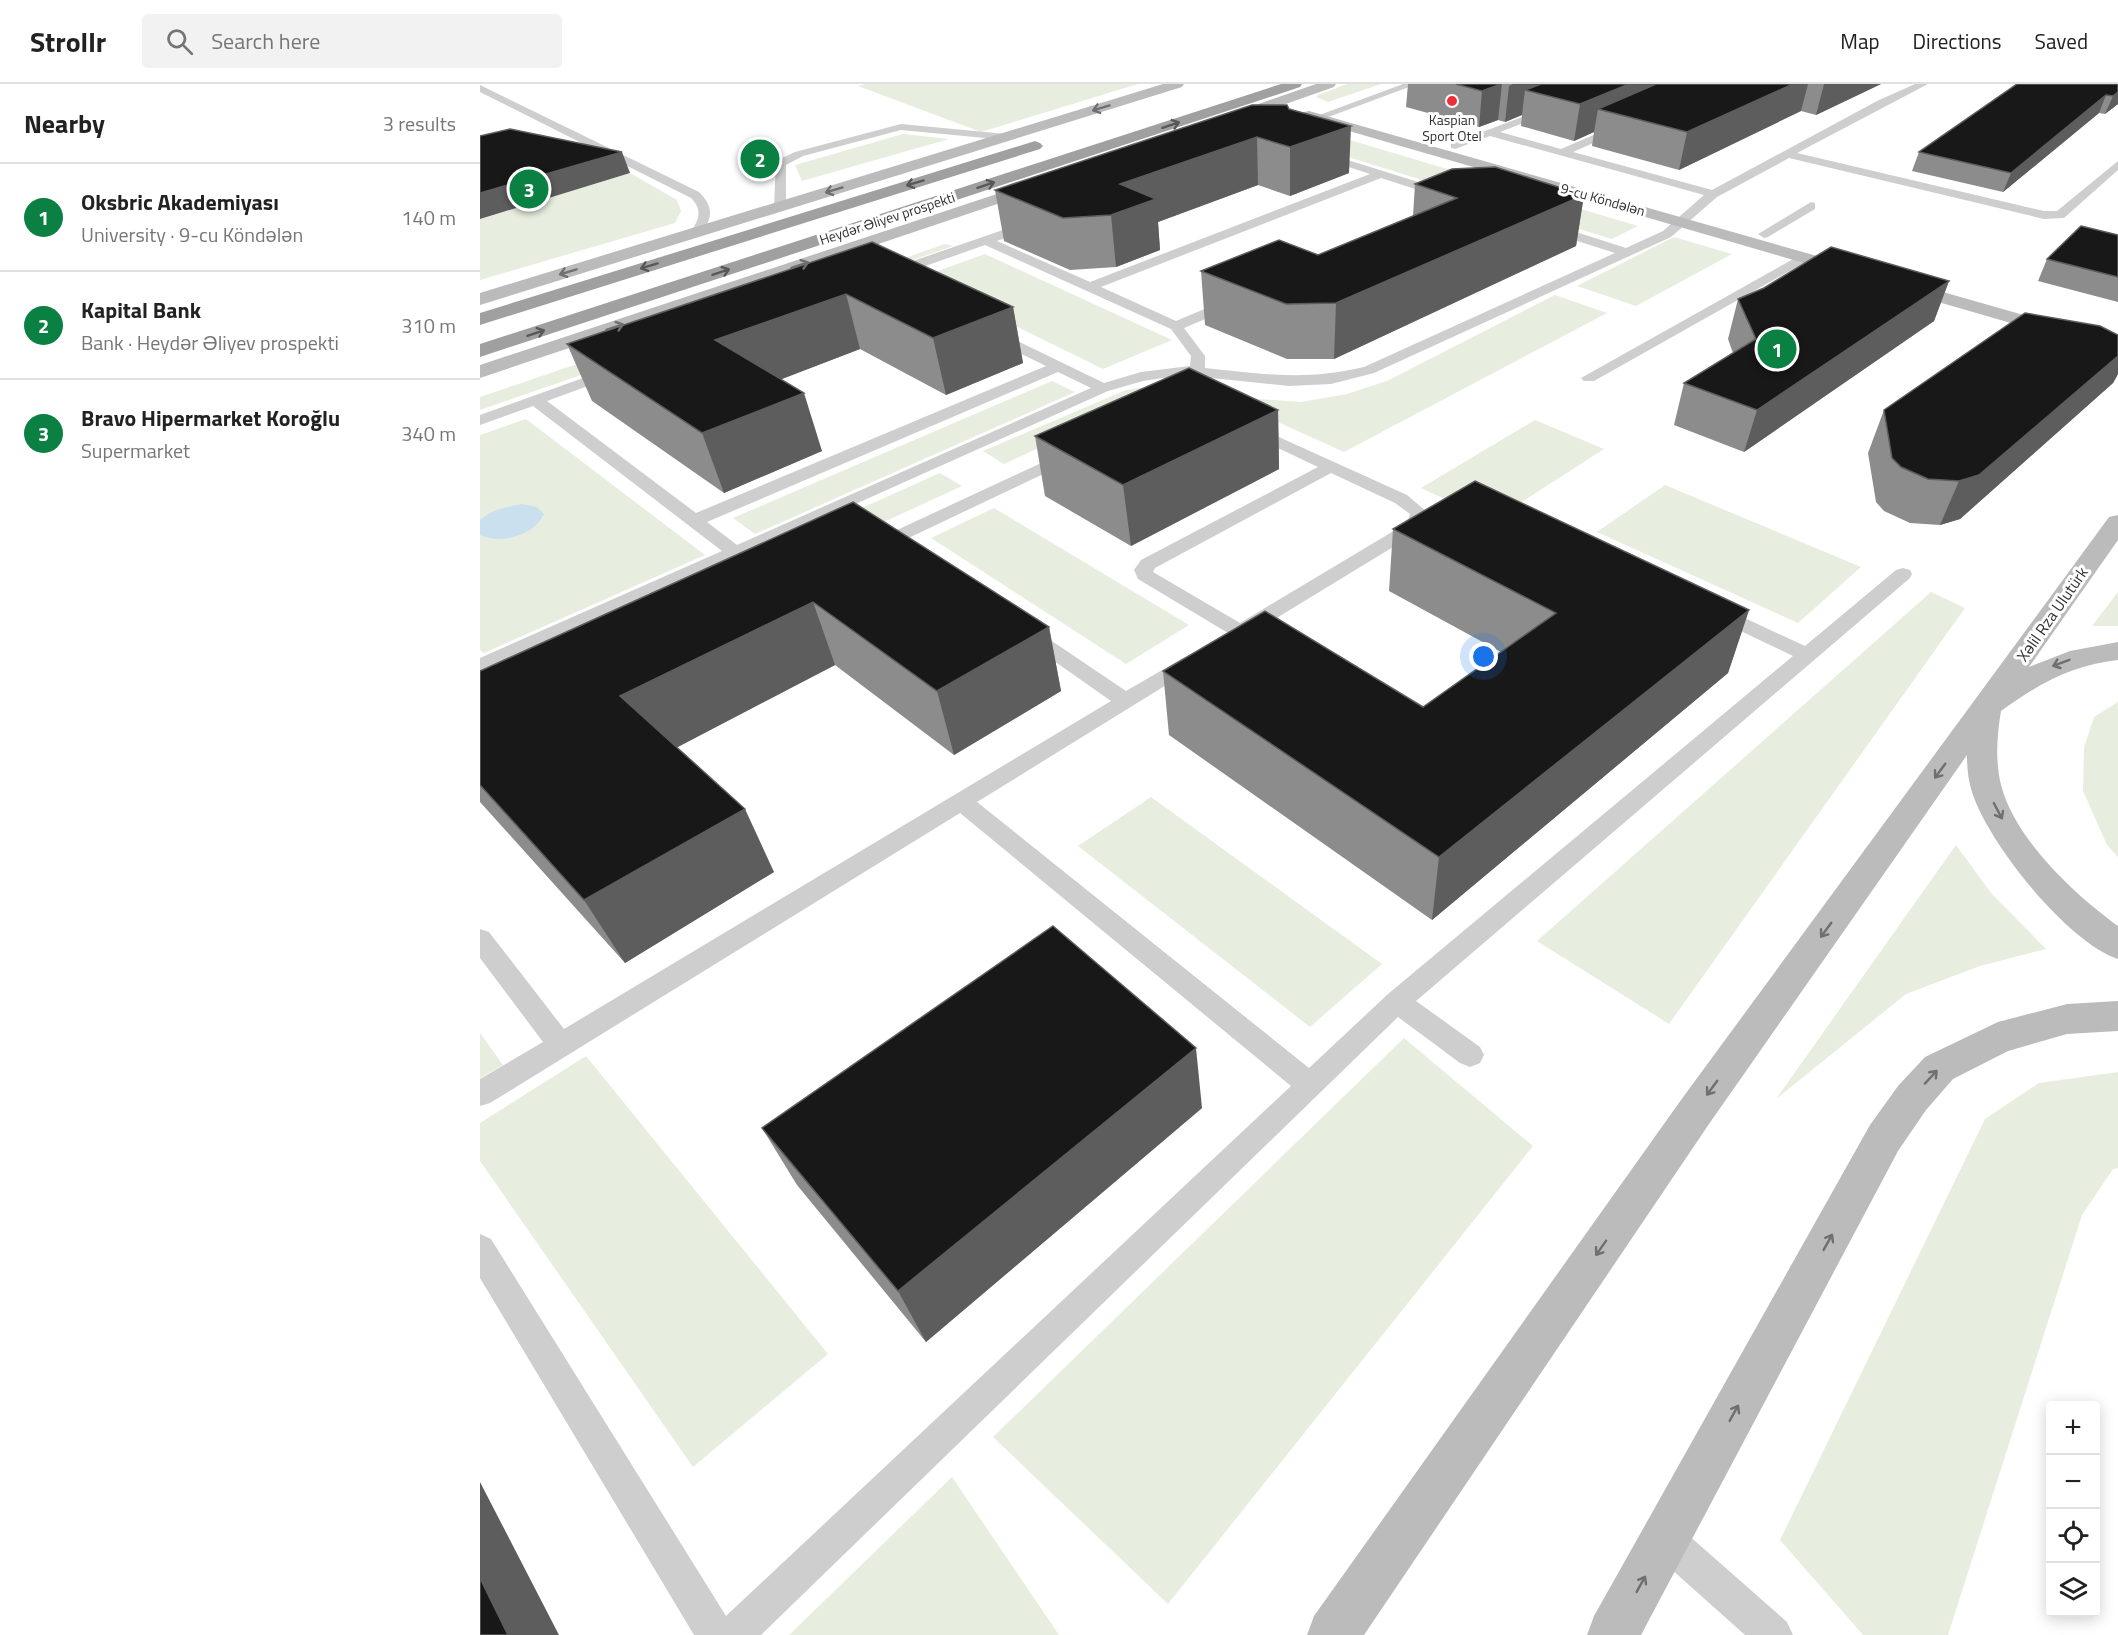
<!DOCTYPE html>
<html lang="en">
<head>
<meta charset="utf-8">
<style>
	body { margin:0; font-family:"Titillium Web",sans-serif; background:#f2f2f2; color:#222 }
	.controls { position:absolute; right:18px; bottom:18px; display:grid; overflow:hidden; border-radius:6px; box-shadow:0 3px 15px #0003 }
	.controls button { width:54px; height:54px; display:grid; place-items:center; padding:0; border:0; border-bottom:2px solid #e0e0e0; background:#fff; color:#222; font:30px sans-serif }
	.you { position:absolute; left:1004px; top:573px; width:21px; height:21px; margin:-15px; border:4px solid #fff; border-radius:50%; background:#1a73e8; box-shadow:0 0 0 9px #1a73e833 }
	.badge { display:grid; place-items:center; width:39px; height:39px; border-radius:50%; background:#0b8043; color:#fff; font-size:20px; font-weight:700 }
	.pin { position:absolute; translate:-50% -50%; border:3px solid #fff; box-shadow:0 2px 6px #0006 }
	.list { margin:0; padding:0; list-style:none }
	h2 { display:flex; justify-content:space-between; align-items:center; height:78px; margin:0; padding:0 24px; font-size:26px }
	h2 small { font-size:20px; font-weight:400; color:#767676 }
	.list li { display:grid; grid-template-columns:39px 1fr auto; gap:18px; align-items:center; box-sizing:border-box; height:108px; padding:0 24px; border-top:2px solid #e0e0e0 }
	.list b { display:block; font-size:22px; white-space:nowrap }
	.list p { margin:0; font-size:20px; white-space:nowrap; color:#767676 }
	.list em { font-size:20px; font-style:normal; color:#767676 }
	.icon { flex:none; width:33px; height:33px; fill:none; stroke:currentColor; stroke-width:2; stroke-linecap:round; stroke-linejoin:round }
	.map { position:relative; flex:none; width:1638px; height:1551px; overflow:hidden }
	header { display:flex; align-items:center; gap:36px; box-sizing:border-box; height:84px; padding:0 30px; background:#fff; border-bottom:2px solid #e0e0e0 }
	header strong { font-size:28px }
	nav { display:flex; gap:33px; margin-inline-start:auto; font-size:21px }
	.search { width:420px; height:54px; background:#f2f2f2; display:flex; align-items:center; gap:15px; box-sizing:border-box; padding:0 21px; border-radius:6px; color:#767676; font-size:22px }
	main { display:flex }
	aside { flex:1; background:#fff }
	.map>svg:first-child { display:block }
	.green { fill:#e7eedf }
	.water { fill:#cbe0ee }
	.lines { fill:none; stroke-linecap:round; stroke-linejoin:round }
	.service { fill:#cecece; fill-rule:evenodd }
	.secondary { fill:#bbb; fill-rule:evenodd }
	.trunk { fill:#a0a0a0; fill-rule:evenodd }
	.wall { fill:#8c8c8c }
	.shaded-wall { fill:#5d5d5d }
	.building { fill:#181818; stroke:#5d5d5d; stroke-width:1.5 }
	.oneway { stroke:#6f6f6f }
	.oneway2 { stroke:#585858 }
	.poi-dot { fill:#ec2f38; stroke:#fff; stroke-width:2 }
	.labels { text-anchor:middle; dominant-baseline:central; stroke-width:6; stroke-linejoin:round; paint-order:stroke }
	.far-poi-label { font-size:14px; fill:#313131; stroke:#fff }
	.far-street-label { font-size:14px; fill:#313131; stroke:#fff }
	.street-label { font-size:16px; fill:#313131; stroke:#fff }
</style>
</head>
<body>
<header>
<strong>Strollr</strong>
<div class="search"><svg class="icon" aria-label="search" viewBox="0 0 24 24"><circle cx="10" cy="10" r="6"/><path d="M15 15l6 6"/></svg>Search here</div>
<nav><a>Map</a><a>Directions</a><a>Saved</a></nav>
</header>
<main>
<aside>
<h2>Nearby<small>3 results</small></h2>
<ul class="list">
<li><span class="badge">1</span><div><b>Oksbric Akademiyası</b><p>University · 9-cu Köndələn</p></div><em>140 m</em></li>
<li><span class="badge">2</span><div><b>Kapital Bank</b><p>Bank · Heydər Əliyev prospekti</p></div><em>310 m</em></li>
<li><span class="badge">3</span><div><b>Bravo Hipermarket Koroğlu</b><p>Supermarket</p></div><em>340 m</em></li>
</ul>
</aside>
<div class="map">
<svg width="1638" height="1551" viewBox="0 0 1638 1551">
	<rect width="100%" height="100%" fill="#fff"/>
	<g class="green">
		<polygon points="386,0 658,0 501,48 378,2"/>
		<polygon points="867,0 901,0 848,18 836,13 838,11"/>
		<polygon points="806,37 1158,142 1132,155 781,46"/>
		<polygon points="423,50 469,55 322,97 315,81"/>
		<polygon points="150,89 197,116 201,127 195,139 0,196 0,135"/>
		<polygon points="1194,153 1252,170 1156,222 1097,202"/>
		<polygon points="465,160 473,162 0,326 0,313 194,247 203,251"/>
		<polygon points="505,170 692,256 623,285 438,194"/>
		<polygon points="1075,211 1127,229 864,368 778,329 651,321 524,380 503,367 646,306 685,300 729,302 778,315 821,318 867,310 907,297"/>
		<polygon points="572,297 595,308 275,450 253,434"/>
		<polygon points="46,335 225,471 4,569 0,566 0,351"/>
		<polygon points="1055,336 1124,365 1012,437 941,404"/>
		<polygon points="460,389 482,402 176,543 156,525"/>
		<polygon points="1185,401 1381,483 1318,539 1117,448"/>
		<polygon points="514,424 709,541 646,580 451,454"/>
		<polygon points="1451,508 1485,524 1189,940 1057,857"/>
		<polygon points="1638,508 1638,542 1612,542"/>
		<polygon points="1638,618 1638,773 1627,761 1603,707 1604,664 1614,633"/>
		<polygon points="671,713 902,880 830,943 598,762"/>
		<polygon points="1476,761 1511,809 1566,865 1500,882 1426,910 1296,1015"/>
		<polygon points="0,949 23,981 0,994"/>
		<polygon points="924,954 1053,1062 688,1520 513,1353"/>
		<polygon points="106,972 348,1270 213,1383 0,1077 0,1039"/>
		<polygon points="1638,988 1638,1084 1633,1085 1602,1131 1468,1551 1383,1551 1300,1456 1505,1035 1559,999"/>
		<polygon points="472,1393 579,1551 309,1551"/>
	</g>
	<path class="water" d="M42 420 57 423 64 430C55 451 21 461 0 451V436C12 425 27 423 42 420Z"/>
	<g class="lines">
		<g class="service">
			<polygon points="923,0 937,0 843,35 834,33"/>
			<path d="M1435 0H1448L1317 69 1564 127H1577L1638 77V86L1584 134 1564 135 1309 74 1237 113 1191 153 894 289 851 300 809 302 703 291 663 297 628 307 0 588V574L242 467 53 322 0 341V331L128 285H138L141 288 138 291 67 317 216 429 566 282 507 253 505 250 507 247H517L624 299 661 288 710 282 711 272 691 245 505 161 414 193 409 194 402 190 404 187 552 136 558 140 556 143 517 157 610 198 890 90 835 72V68L839 67 970 108 972 111 966 115 901 94 621 203 696 237 748 215H758L760 218 758 221 704 244 725 272V284C784 290 825 297 884 283L1135 169 1063 146 1061 143 1063 140H1071L1146 164 1183 147 1224 111 1010 52 975 65 971 64V60L1071 22 1075 23V27L1020 48 1081 65 1139 40H1147V44L1093 68 1232 106 1397 17ZM578 288 611 304 257 461 227 438Z"/>
			<path d="M0 1 219 108C235 124 232 135 220 152L216 153 210 149C219 136 223 126 211 114L0 8Z"/>
			<polygon points="421,40 526,50 531,53 526,56 421,46 323,72 306,81 306,123 300,127 294,123 296,77 315,68"/>
			<polygon points="1331,118 1335,119 1335,125 1288,153 1284,154 1278,150"/>
			<polygon points="1324,169 1331,173 1329,176 1114,297 1104,297 1101,294"/>
			<path d="M770 340 927 411 948 429 941 446 767 552H753L658 495 654 486 661 476 838 383 764 348 762 345 764 342ZM851 389 915 419 930 430 927 439 760 539 673 488 675 484Z"/>
			<polygon points="589,366 595,367 597,371 595,375 399,468 387,468 384,464 387,460"/>
			<polygon points="1423,484 1430,486 1432,490 1430,494 936,917 1000,963 1004,971 1000,979 990,983 980,979 918,933 281,1551 214,1551 0,1194 0,1150 11,1155 246,1532 811,1002 480,729 10,1019 0,1022 0,995 63,958 0,874 0,845 9,848 84,945 631,617 540,553 537,549 540,545 554,545 646,607 703,574 710,572 717,574 720,578 717,582 497,718 829,984 908,910 1313,572 1227,531 1224,527 1227,523 1241,523 1325,562 1416,486"/>
			<polygon points="1185,1437 1198,1442 1307,1538 1313,1551 1265,1551 1172,1468 1167,1455 1172,1442"/>
		</g>
		<g class="secondary">
			<polygon points="683,0 704,0 702,3 0,221 0,209"/>
			<polygon points="836,0 856,0 854,3 754,38 749,39 742,35 744,32"/>
			<polygon points="829,27 1638,258 1638,270 824,34 822,31 824,28"/>
			<polygon points="559,96 567,101 565,104 0,294 0,281"/>
			<path d="M1638 431V456L1549 583 1590 567 1638 558V576C1592 581 1558 600 1521 627 1517 651 1515 677 1521 701 1535 755 1594 810 1638 842V875C1587 858 1508 759 1492 708 1488 696 1487 683 1487 671L1229 1040 884 1551H827L834 1532 1201 1016 1629 433Z"/>
			<polygon points="1638,917 1638,947 1587,950 1528,967 1473,995 1446,1026 1418,1067 1161,1551 1107,1551 1114,1532 1390,1041 1418,1002 1445,973 1518,938 1587,920"/>
		</g>
		<g class="trunk">
			<polygon points="801,0 822,0 820,3 0,273 0,260"/>
			<polygon points="555,57 560,59 563,62 560,65 0,241 0,229"/>
		</g>
	</g>
	<g class="wall">
		<polygon points="928,0 1401,0 1336,31 1321,27 1199,86 1112,62 1114,48 1094,57 1041,42 1042,31 1025,38 1018,36 999,43 926,23"/>
		<polygon points="1638,0 1638,20 1625,30 1619,29 1523,108 1432,87 1439,68"/>
		<polygon points="809,25 869,89 810,112 778,101 678,138 680,166 636,183 590,186 524,157 515,106"/>
		<polygon points="935,100 1104,111 1096,162 854,275 807,275 725,241 721,187 838,171 933,132"/>
		<polygon points="1638,151 1638,218 1558,197 1567,175"/>
		<polygon points="392,158 533,223 543,279 466,311 380,265 301,295 342,367 244,409 112,317 87,260"/>
		<polygon points="1469,197 1454,237 1264,368 1194,341 1204,299 1253,269 1248,255 1258,215"/>
		<polygon points="1638,251 1638,290 1633,299 1480,435 1460,441 1430,439 1404,427 1396,418 1388,369 1404,326"/>
		<polygon points="798,326 799,385 651,462 565,412 555,352"/>
		<polygon points="373,418 569,543 581,607 474,671 355,581 197,663 294,788 145,879 0,718 0,587"/>
		<polygon points="913,445 1269,526 1248,589 952,836 689,651 683,587 943,623 1021,568 909,507"/>
		<polygon points="722,1024 446,1258 317,1101 282,1044"/>
	</g>
	<g class="shaded-wall">
		<polygon points="1022,0 1018,36 999,43 1002,7"/>
		<polygon points="1033,0 1120,0 1045,6 1042,31 1025,38 1029,2"/>
		<polygon points="1149,0 1224,0 1118,25 1114,48 1094,57 1100,20"/>
		<polygon points="1313,0 1328,0 1321,27 1199,86 1207,48"/>
		<polygon points="1344,0 1401,0 1336,31"/>
		<polygon points="1638,8 1638,20 1625,30 1633,12"/>
		<polygon points="1626,11 1619,29 1523,108 1531,89"/>
		<polygon points="871,42 869,89 810,112 810,63"/>
		<polygon points="777,53 778,101 678,138 680,166 636,183 631,131 640,100"/>
		<polygon points="142,68 150,89 0,135 0,109"/>
		<polygon points="1104,111 1096,162 854,275 856,219"/>
		<polygon points="1469,197 1454,237 1264,368 1277,326"/>
		<polygon points="366,210 380,265 255,313 235,256"/>
		<polygon points="533,223 543,279 466,311 453,254"/>
		<polygon points="1638,272 1638,290 1633,299 1480,435 1460,441 1479,397"/>
		<polygon points="324,309 342,367 244,409 222,349"/>
		<polygon points="798,326 799,385 651,462 643,401"/>
		<polygon points="333,518 355,581 173,676 140,612"/>
		<polygon points="1269,526 1248,589 952,836 959,773"/>
		<polygon points="569,543 581,607 474,671 457,607"/>
		<polygon points="265,725 294,788 145,879 104,816"/>
		<polygon points="716,964 722,1024 446,1258 418,1207"/>
		<polygon points="0,1398 79,1551 28,1551 0,1494"/>
	</g>
	<g class="building">
		<polygon points="976,0 1021,0 1002,7"/>
		<polygon points="1061,0 1149,0 1100,20 1045,6"/>
		<polygon points="1176,0 1313,0 1207,48 1118,25"/>
		<polygon points="1537,0 1638,0 1638,8 1633,12 1626,11 1531,89 1439,68"/>
		<polygon points="772,21 807,21 809,25 871,42 810,63 777,53 640,100 676,115 631,131 583,134 515,106"/>
		<polygon points="30,45 142,68 0,109 0,52"/>
		<polygon points="1015,83 1104,111 856,219 806,220 721,187 799,156 838,171 977,114 935,100 972,85"/>
		<polygon points="1601,142 1638,151 1638,193 1567,175"/>
		<polygon points="392,158 533,223 453,254 366,210 235,256 324,309 222,349 87,260"/>
		<polygon points="1351,163 1469,197 1277,326 1204,299 1276,255 1258,215 1284,204"/>
		<polygon points="1545,229 1620,242 1638,251 1638,272 1499,391 1479,397 1448,395 1421,383 1412,374 1404,326"/>
		<polygon points="709,284 798,326 643,401 555,352"/>
		<polygon points="995,397 1269,526 959,773 683,587 785,527 943,623 1076,529 913,445"/>
		<polygon points="373,418 569,543 457,607 333,518 140,612 265,725 104,816 0,701 0,587"/>
		<polygon points="573,842 716,964 418,1207 282,1044"/>
		<polygon points="0,1494 28,1551 0,1551"/>
	</g>
	<defs><path id="oneway-shaft" d="M-6 0H5M1.5-3L5.5 0L1.5 3" fill="none" stroke-width="1.6" stroke-linecap="round" stroke-linejoin="round" transform="scale(1.5)"/></defs>
	<g class="oneway">
		<use href="#oneway-shaft" transform="translate(621 24) rotate(163)"/>
		<use href="#oneway-shaft" transform="translate(354 106) rotate(163)"/>
		<use href="#oneway-shaft" transform="translate(320 181) rotate(-18)"/>
		<use href="#oneway-shaft" transform="translate(88 188) rotate(163)"/>
		<use href="#oneway-shaft" transform="translate(135 243) rotate(-18)"/>
		<use href="#oneway-shaft" transform="translate(1581 579) rotate(159)"/>
		<use href="#oneway-shaft" transform="translate(1460 687) rotate(126)"/>
		<use href="#oneway-shaft" transform="translate(1518 727) rotate(62)"/>
		<use href="#oneway-shaft" transform="translate(1346 846) rotate(126)"/>
		<use href="#oneway-shaft" transform="translate(1451 993) rotate(-47)"/>
		<use href="#oneway-shaft" transform="translate(1232 1004) rotate(126)"/>
		<use href="#oneway-shaft" transform="translate(1348 1158) rotate(-61)"/>
		<use href="#oneway-shaft" transform="translate(1121 1164) rotate(125)"/>
		<use href="#oneway-shaft" transform="translate(1254 1329) rotate(-61)"/>
		<use href="#oneway-shaft" transform="translate(1161 1500) rotate(-61)"/>
	</g>
	<g class="oneway2">
		<use href="#oneway-shaft" transform="translate(691 41) rotate(-18)"/>
		<use href="#oneway-shaft" transform="translate(435 99) rotate(163)"/>
		<use href="#oneway-shaft" transform="translate(506 101) rotate(-18)"/>
		<use href="#oneway-shaft" transform="translate(169 182) rotate(163)"/>
		<use href="#oneway-shaft" transform="translate(241 188) rotate(-18)"/>
		<use href="#oneway-shaft" transform="translate(56 249) rotate(-18)"/>
	</g>
	<circle class="poi-dot" cx="972" cy="17" r="6"/>
	<g class="labels">
		<g class="far-poi-label">
			<text x="972" y="35">Kaspian<tspan x="972" dy="16">Sport Otel</tspan></text>
		</g>
		<g class="far-street-label">
			<text transform="translate(1123 115) rotate(16)">9-cu Köndələn</text>
			<text transform="translate(407 134) rotate(-18)">Heydər Əliyev prospekti</text>
		</g>
		<g class="street-label">
			<text transform="translate(1572 530) rotate(-55)">Xəlil Rza Ulutürk</text>
		</g>
	</g>
</svg>
<div class="controls">
<button>+</button>
<button>−</button>
<button><svg class="icon" aria-label="locate" viewBox="0 0 24 24"><circle cx="12" cy="12" r="6"/><path d="M12 2v4M12 18v4M2 12h4M18 12h4"/></svg></button>
<button><svg class="icon" aria-label="layers" viewBox="0 0 24 24"><path d="M12 4l9 5-9 5-9-5zM3 14l9 5 9-5"/></svg></button>
</div>
<div class="you"></div>
<div class="pin badge" style="left:1297px;top:265px">1</div>
<div class="pin badge" style="left:280px;top:75px">2</div>
<div class="pin badge" style="left:49px;top:105px">3</div>
</div>
</main>
</body>
</html>
